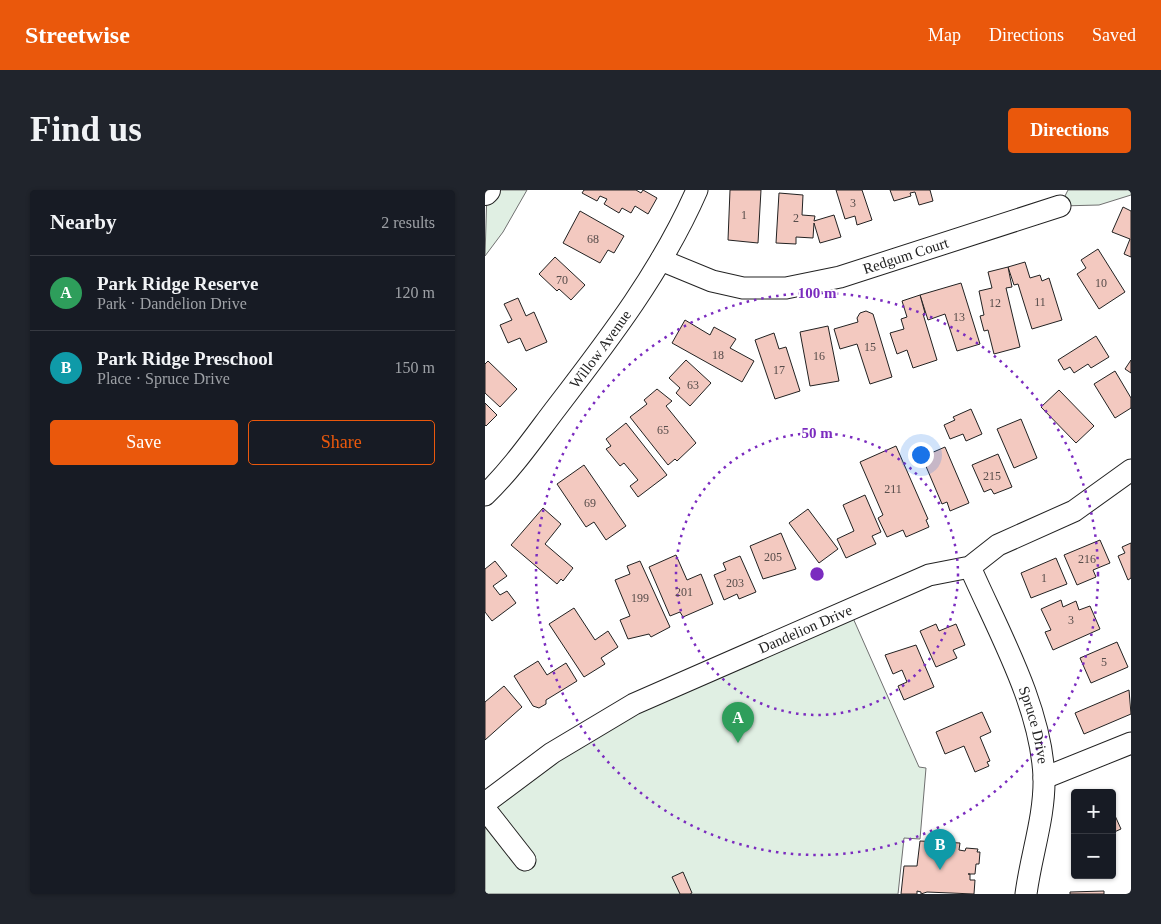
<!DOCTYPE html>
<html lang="en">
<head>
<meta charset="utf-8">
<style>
	body { margin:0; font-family:"Times New Roman",serif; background:#20242c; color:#f1f3f6 }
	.controls { position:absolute; right:15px; bottom:15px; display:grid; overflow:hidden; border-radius:5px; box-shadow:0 1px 4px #0004 }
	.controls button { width:45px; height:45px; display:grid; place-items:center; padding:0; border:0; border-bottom:1px solid #363941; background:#171b24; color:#f1f3f6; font:25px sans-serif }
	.you { position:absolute; left:435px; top:264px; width:18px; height:18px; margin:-12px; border:4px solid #fff; border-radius:50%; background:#1a73e8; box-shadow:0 0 0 8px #1a73e833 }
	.badge { display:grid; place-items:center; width:32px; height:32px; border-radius:50%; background:#ea580c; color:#fff; font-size:16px; font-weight:700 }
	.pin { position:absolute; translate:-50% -41px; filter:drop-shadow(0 1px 2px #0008) }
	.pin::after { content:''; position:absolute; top:26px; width:18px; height:15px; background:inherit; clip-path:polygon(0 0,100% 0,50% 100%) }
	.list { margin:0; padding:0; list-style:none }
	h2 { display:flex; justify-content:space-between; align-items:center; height:65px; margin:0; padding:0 20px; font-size:21px }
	h2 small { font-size:16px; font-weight:400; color:#9ea1a6 }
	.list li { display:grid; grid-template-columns:32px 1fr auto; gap:15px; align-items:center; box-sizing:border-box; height:75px; padding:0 20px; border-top:1px solid #363941 }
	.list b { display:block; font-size:19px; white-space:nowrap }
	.list p { margin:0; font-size:16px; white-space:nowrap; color:#9ea1a6 }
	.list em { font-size:16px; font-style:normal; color:#9ea1a6 }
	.actions { display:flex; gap:10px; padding:15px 20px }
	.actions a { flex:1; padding:11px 0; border:1px solid #ea580c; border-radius:5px; text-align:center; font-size:18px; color:#ea580c }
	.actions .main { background:#ea580c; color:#fff }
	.map { position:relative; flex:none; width:646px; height:704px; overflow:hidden; border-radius:5px }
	header { display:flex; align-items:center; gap:30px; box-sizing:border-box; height:70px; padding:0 25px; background:#ea580c; color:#fff }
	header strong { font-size:24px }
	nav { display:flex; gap:28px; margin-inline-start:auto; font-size:18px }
	.intro { display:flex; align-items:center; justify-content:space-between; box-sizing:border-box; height:120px; padding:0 30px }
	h1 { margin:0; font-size:35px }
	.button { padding:12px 22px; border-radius:5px; background:#ea580c; color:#fff; font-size:18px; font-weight:700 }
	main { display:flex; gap:30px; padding:0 30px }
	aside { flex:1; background:#171b24; border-radius:5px; box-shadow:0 1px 4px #0004 }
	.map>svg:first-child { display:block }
	.green { fill:#e0efe3; stroke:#6f6f6f }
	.building { fill:#f3c9c0; stroke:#222 }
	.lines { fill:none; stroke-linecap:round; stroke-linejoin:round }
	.minor-casing { stroke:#222; stroke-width:23 }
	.major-casing { stroke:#222; stroke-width:28 }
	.minor { stroke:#fff; stroke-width:21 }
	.major { stroke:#fff; stroke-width:26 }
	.ring { fill:none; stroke:#7b2cbf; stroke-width:2.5; stroke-dasharray:2.5 5 }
	.labels { text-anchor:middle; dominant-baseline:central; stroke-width:4; stroke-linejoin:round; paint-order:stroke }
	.number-label { font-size:12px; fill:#564c4a }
	.street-label { font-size:15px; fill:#222; stroke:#fff }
	.centre { fill:#7b2cbf; stroke:#fff; stroke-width:2.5 }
	.ring-label { font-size:15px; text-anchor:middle; font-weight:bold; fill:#7b2cbf; stroke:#fff; stroke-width:4; stroke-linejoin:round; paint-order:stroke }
</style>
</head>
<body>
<header>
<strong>Streetwise</strong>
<nav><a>Map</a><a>Directions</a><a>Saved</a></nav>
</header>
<div class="intro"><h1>Find us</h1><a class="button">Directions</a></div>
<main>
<aside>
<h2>Nearby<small>2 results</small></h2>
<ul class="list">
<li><span class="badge" style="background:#2e9e5b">A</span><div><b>Park Ridge Reserve</b><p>Park · Dandelion Drive</p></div><em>120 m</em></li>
<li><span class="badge" style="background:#0f9aa8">B</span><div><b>Park Ridge Preschool</b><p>Place · Spruce Drive</p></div><em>150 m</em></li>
</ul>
<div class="actions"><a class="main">Save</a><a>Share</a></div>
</aside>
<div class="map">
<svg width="646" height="704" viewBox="0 0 646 704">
	<rect width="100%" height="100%" fill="#fff"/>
	<g class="green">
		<polygon points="2,0 42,0 18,42 0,66"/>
		<polygon points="583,0 646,0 646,5 614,15 575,16"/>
		<polygon points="364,419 434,577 441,578 435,649 419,648 413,704 0,704 0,613 67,563"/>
	</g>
	<g class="building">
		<polygon points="99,0 151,0 156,3 158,0 172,8 163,24 150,16 146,23 137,18 134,23 119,14 122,9 115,6 112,11 97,3"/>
		<polygon points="245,0 276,0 273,53 243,50"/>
		<polygon points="351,0 377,0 387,30 372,35 370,26 360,29"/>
		<polygon points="405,0 445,0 448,11 434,15 430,2 425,3 426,6 409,11"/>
		<polygon points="294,3 318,5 317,25 330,26 329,31 349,25 356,47 335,53 329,33 328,48 311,47 311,54 291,53"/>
		<polygon points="638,17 646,21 646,67 639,64 645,49 627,42"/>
		<polygon points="95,21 139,46 129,63 123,60 115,73 78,53"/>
		<polygon points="613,59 640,102 614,119 592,84 601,78 596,70"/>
		<polygon points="70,67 100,95 86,110 74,99 72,101 54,84"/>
		<polygon points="540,72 545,88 555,85 557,91 564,88 577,130 547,139 533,94 529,95 523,77"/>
		<polygon points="523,77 527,97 521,98 535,157 509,164 503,140 499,141 495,126 499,125 494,101 507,98 503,82"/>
		<polygon points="476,93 495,154 472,161 460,124 443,130 435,105"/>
		<polygon points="435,105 440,123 438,124 452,170 428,178 422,160 412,164 405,143 419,139 416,129 422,127 417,111"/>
		<polygon points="33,108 41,126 49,122 62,152 41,161 35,148 23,153 15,135 27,130 19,114"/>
		<polygon points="381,121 388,124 407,187 385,194 372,154 355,159 349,139 373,132 372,128 375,123"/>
		<polygon points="200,130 225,145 229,137 251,149 245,158 269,171 257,192 187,153"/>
		<polygon points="343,136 354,191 325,196 315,142"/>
		<polygon points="289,143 294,159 301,157 315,201 290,209 270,150"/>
		<polygon points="611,146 624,167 606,178 603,174 589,183 585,177 579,180 573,170"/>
		<polygon points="201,170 226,193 205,216 191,203 195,198 184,188"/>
		<polygon points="646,170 646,183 640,179"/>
		<polygon points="3,171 32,199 15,217 0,203 0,174"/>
		<polygon points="630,181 646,208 646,218 630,228 609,194"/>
		<polygon points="172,199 187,211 181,216 211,253 192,271 190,269 183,275 145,227 162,214 159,210"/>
		<polygon points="574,200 609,236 591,253 556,217"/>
		<polygon points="0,213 12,225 1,236 0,235"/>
		<polygon points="486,219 497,244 481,251 478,244 465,249 459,235 470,230 468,227"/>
		<polygon points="536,229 552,268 529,278 512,239"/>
		<polygon points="141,233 182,285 153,307 145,296 153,290 139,273 135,276 121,259 126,256 121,249"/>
		<polygon points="411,256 443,329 441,330 444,337 421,347 418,340 402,347 393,328 398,325 375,272"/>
		<polygon points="460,257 484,313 465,321 462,312 457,314 437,267"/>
		<polygon points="513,264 527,297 509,304 506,299 499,302 487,275"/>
		<polygon points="99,275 141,336 121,350 109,332 101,337 72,294"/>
		<polygon points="380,305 396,342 387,346 391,354 361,368 352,349 369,341 358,315"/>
		<polygon points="58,318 76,334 60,354 88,378 78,391 76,389 72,394 26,355"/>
		<polygon points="323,319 353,359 334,373 304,333"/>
		<polygon points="296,343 311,379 278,389 265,356"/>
		<polygon points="615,350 625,373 608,380 611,387 592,395 579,365"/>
		<polygon points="646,353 646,388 643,390 633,366 640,363 637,357"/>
		<polygon points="191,365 202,390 216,384 228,414 198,427 195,422 185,426 164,377"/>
		<polygon points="255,366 271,402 254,409 252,404 239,410 229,385 241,380 238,373"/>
		<polygon points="571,368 582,394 546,408 536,383"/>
		<polygon points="10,371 22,386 8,396 15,405 22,401 31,413 7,431 0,422 0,379"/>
		<polygon points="155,371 185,437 166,447 164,444 143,449 135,430 145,426 130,390 145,384 142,376"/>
		<polygon points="576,410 578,417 591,411 594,420 605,416 615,439 568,460 560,442 566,440 556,419"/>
		<polygon points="89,418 110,450 123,441 133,457 116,468 120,474 99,487 64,434"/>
		<polygon points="451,434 454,441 471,434 480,455 468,460 472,468 451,477 435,441"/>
		<polygon points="632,452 643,477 606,493 595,468"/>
		<polygon points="431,455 449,497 419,510 413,496 422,492 417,480 408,484 400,465"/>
		<polygon points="53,471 62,485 81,473 92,491 61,510 61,514 54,518 48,516 29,486"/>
		<polygon points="19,496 37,517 0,550 0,512"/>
		<polygon points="644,500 646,524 599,544 590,523"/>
		<polygon points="497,522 506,542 495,547 505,571 502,572 504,576 490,582 479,556 460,564 451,542"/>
		<polygon points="627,619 636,639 627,643"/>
		<polygon points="435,651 475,653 474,660 480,661 481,658 493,659 492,662 495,662 494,674 491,674 490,684 483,684 485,684 485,690 490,690 489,704 442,702 436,704 436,702 432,701 432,704 416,704 419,676 432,676"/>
		<polygon points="198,682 207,703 205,704 195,704 187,687"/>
		<polygon points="619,701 619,704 585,704 585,702"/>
	</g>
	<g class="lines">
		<g class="minor-casing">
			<g id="minor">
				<path id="s1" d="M176 70 227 91 258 98H301L355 87 575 16"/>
				<path id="s2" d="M0 305C28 278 49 247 72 217 125 148 177 80 212 0"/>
				<path id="s3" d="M485 377C513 441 556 516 559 587 560 627 546 665 541 704"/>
				<polyline points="559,588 646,553"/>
				<path id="s4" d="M0 613 67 563 149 514 444 385 485 377 513 355 589 321 646 280"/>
				<polyline points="0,619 40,670"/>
			</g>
		</g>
		<g class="major-casing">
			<polyline id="major" points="0,2 2,0"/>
		</g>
		<use href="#minor" class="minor"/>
		<use href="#major" class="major"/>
	</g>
	<g class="ring">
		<circle cx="332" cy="384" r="141"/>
		<circle cx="332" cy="384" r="281"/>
	</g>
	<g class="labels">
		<g class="number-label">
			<text x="368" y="13">3</text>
			<text x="259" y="25">1</text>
			<text x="311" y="28">2</text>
			<text x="108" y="49">68</text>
			<text x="77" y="90">70</text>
			<text x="616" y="93">10</text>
			<text x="555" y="112">11</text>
			<text x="510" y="113">12</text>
			<text x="474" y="127">13</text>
			<text x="385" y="157">15</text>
			<text x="233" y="165">18</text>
			<text x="334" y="166">16</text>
			<text x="294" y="180">17</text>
			<text x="208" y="195">63</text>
			<text x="178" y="240">65</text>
			<text x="507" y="286">215</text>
			<text x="408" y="299">211</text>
			<text x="105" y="313">69</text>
			<text x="288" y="367">205</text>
			<text x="602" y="369">216</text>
			<text x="559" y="388">1</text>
			<text x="250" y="393">203</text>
			<text x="199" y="402">201</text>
			<text x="155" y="408">199</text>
			<text x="586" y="430">3</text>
			<text x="619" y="472">5</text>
		</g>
		<g class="street-label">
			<text stroke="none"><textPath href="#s1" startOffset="254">Redgum Court</textPath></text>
			<text stroke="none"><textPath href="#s2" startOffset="186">Willow Avenue</textPath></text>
			<text stroke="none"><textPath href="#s4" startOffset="366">Dandelion Drive</textPath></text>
			<text stroke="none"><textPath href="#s3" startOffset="171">Spruce Drive</textPath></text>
		</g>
	</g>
	<circle cx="332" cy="384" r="8" class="centre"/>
	<g class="ring-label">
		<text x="332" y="108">100 m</text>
		<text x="332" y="248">50 m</text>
	</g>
</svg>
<div class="controls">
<button>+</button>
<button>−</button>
</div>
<div class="you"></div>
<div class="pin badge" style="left:253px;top:553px;background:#2e9e5b">A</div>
<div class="pin badge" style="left:455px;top:680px;background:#0f9aa8">B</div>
</div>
</main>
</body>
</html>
